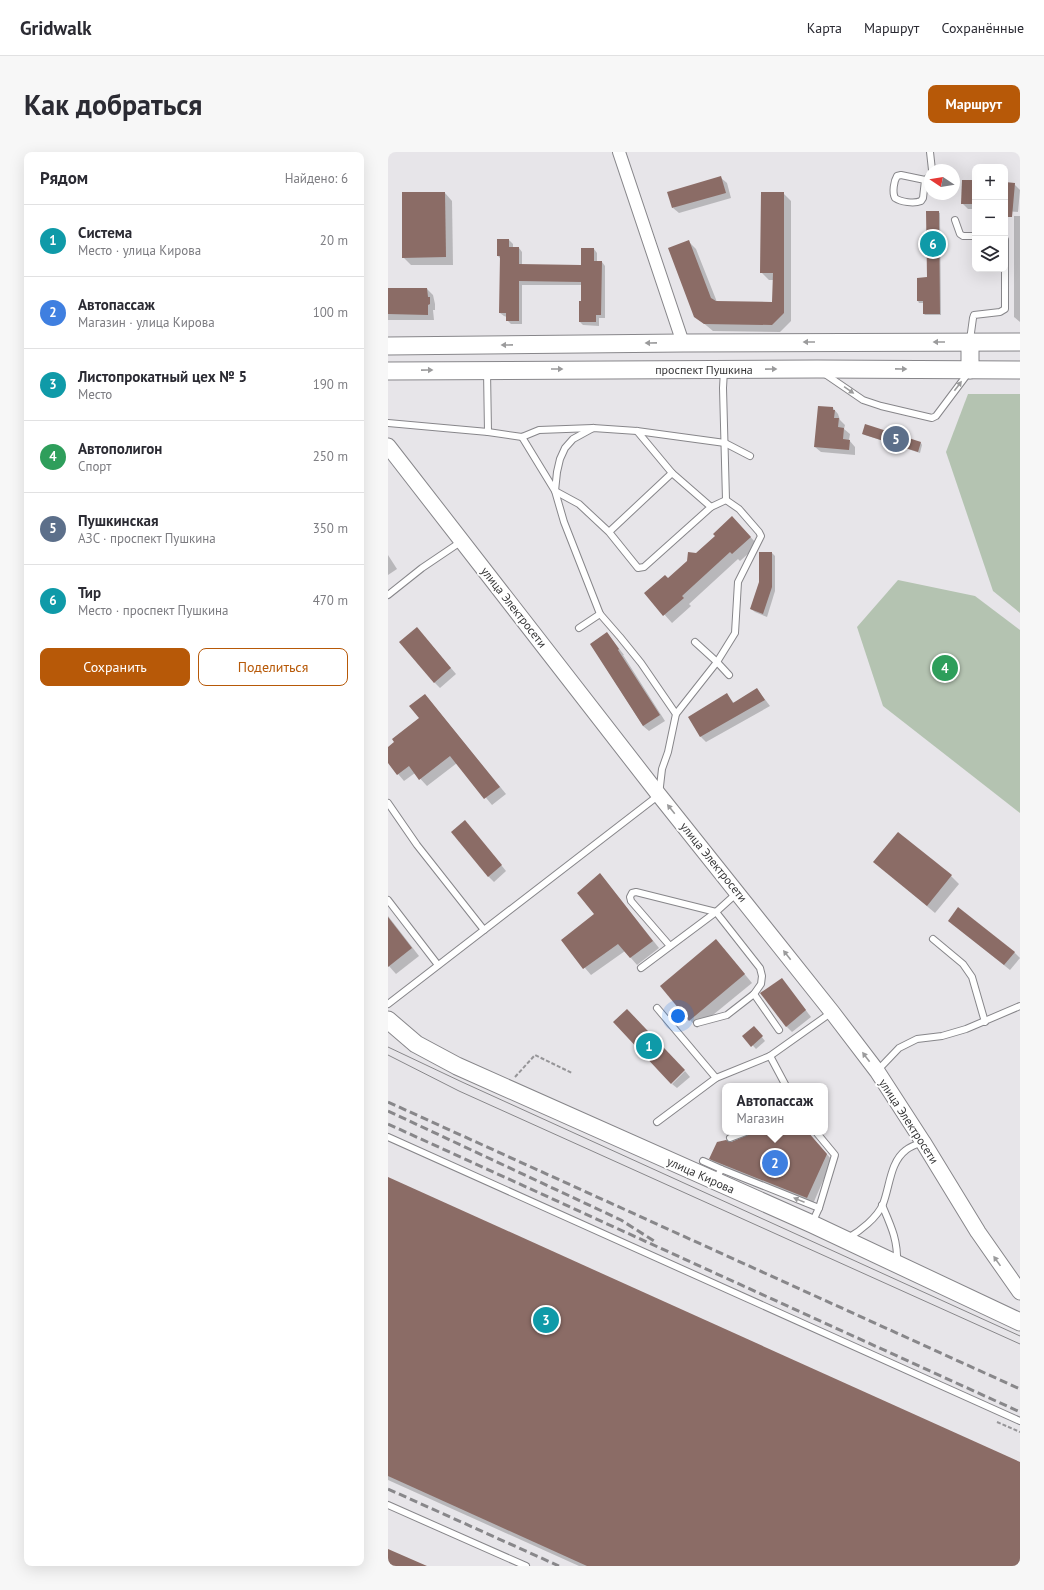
<!DOCTYPE html>
<html lang="ru">
<head>
<meta charset="utf-8">
<style>
	body { margin:0; font-family:"PT Sans",sans-serif; background:#f7f7f7; color:#2b2b33 }
	.controls { position:absolute; right:12px; top:12px; display:grid; overflow:hidden; border-radius:8px; box-shadow:0 4px 16px #0002 }
	.controls button { width:36px; height:36px; display:grid; place-items:center; padding:0; border:0; border-bottom:1px solid #e1e1e2; background:#fff; color:#2b2b33; font:20px sans-serif }
	.compass { position:absolute; left:536px; top:12px; width:36px; height:36px; border-radius:50%; background:#fff; box-shadow:0 4px 16px #0002; rotate:282deg }
	.you { position:absolute; left:290px; top:864px; width:14px; height:14px; margin:-10px; border:3px solid #fff; border-radius:50%; background:#1a73e8; box-shadow:0 0 0 6px #1a73e833 }
	.badge { display:grid; place-items:center; width:26px; height:26px; border-radius:50%; background:#b75908; color:#fff; font-size:13px; font-weight:700 }
	.pin { position:absolute; translate:-50% -50%; border:2px solid #fff; box-shadow:0 1px 4px #0006 }
	.popup { position:absolute; left:334px; top:931px; width:106px; height:52px; box-sizing:border-box; display:grid; place-content:center; border-radius:8px; background:#fff; filter:drop-shadow(0 1px 3px #0005); font-size:13px; white-space:nowrap; color:#7c7c81 }
	.popup b { font-size:15px; color:#2b2b33 }
	.popup::after { content:''; position:absolute; left:50%; top:100%; margin-left:-8px; border:8px solid transparent; border-top-color:#fff }
	.list { margin:0; padding:0; list-style:none }
	h2 { display:flex; justify-content:space-between; align-items:center; height:52px; margin:0; padding:0 16px; font-size:17px }
	h2 small { font-size:13px; font-weight:400; color:#7c7c81 }
	.list li { display:grid; grid-template-columns:26px 1fr auto; gap:12px; align-items:center; box-sizing:border-box; height:72px; padding:0 16px; border-top:1px solid #e1e1e2 }
	.list b { display:block; font-size:15px; white-space:nowrap }
	.list p { margin:0; font-size:13px; white-space:nowrap; color:#7c7c81 }
	.list em { font-size:13px; font-style:normal; color:#7c7c81 }
	.actions { display:flex; gap:8px; padding:12px 16px }
	.actions a { flex:1; padding:9px 0; border:1px solid #b75908; border-radius:8px; text-align:center; font-size:14px; color:#b75908 }
	.actions .main { background:#b75908; color:#fff }
	.icon { flex:none; width:22px; height:22px; fill:none; stroke:currentColor; stroke-width:2; stroke-linecap:round; stroke-linejoin:round }
	.map { position:relative; flex:none; width:632px; height:1414px; overflow:hidden; border-radius:8px }
	header { display:flex; align-items:center; gap:24px; box-sizing:border-box; height:56px; padding:0 20px; background:#fff; border-bottom:1px solid #e1e1e2 }
	header strong { font-size:19px }
	nav { display:flex; gap:22px; margin-inline-start:auto; font-size:14px }
	.intro { display:flex; align-items:center; justify-content:space-between; box-sizing:border-box; height:96px; padding:0 24px }
	h1 { margin:0; font-size:28px }
	.button { padding:10px 18px; border-radius:8px; background:#b75908; color:#fff; font-size:14px; font-weight:700 }
	main { display:flex; gap:24px; padding:0 24px }
	aside { flex:1; background:#fff; border-radius:8px; box-shadow:0 4px 16px #0002 }
	.map>svg:first-child { display:block }
	.green { fill:#b4c3b1 }
	.shadow { fill:#0003 }
	.building { fill:#8b6c66 }
	.lines { fill:none; stroke-linecap:round; stroke-linejoin:round }
	.service-casing { stroke:#87868a; stroke-width:8 }
	.minor-casing { stroke:#87868a; stroke-width:14 }
	.tertiary-casing { stroke:#87868a; stroke-width:17 }
	.secondary-casing { stroke:#87868a; stroke-width:19 }
	.path { stroke:#969598; stroke-width:2; stroke-dasharray:4 2; stroke-linecap:butt }
	.service { stroke:#fff; stroke-width:6 }
	.minor { stroke:#fff; stroke-width:12 }
	.tertiary { stroke:#fff; stroke-width:15 }
	.secondary { stroke:#fff; stroke-width:17 }
	.tram { stroke:#88878a; stroke-width:1 }
	.rail { stroke:#88878a; stroke-width:3; stroke-dasharray:8 4; stroke-linecap:butt }
	.oneway { fill:#9b9b9c }
	.labels { text-anchor:middle; dominant-baseline:central; stroke-width:4; stroke-linejoin:round; paint-order:stroke }
	.street-label { font-size:12px; fill:#373738; stroke:#fff }
</style>
</head>
<body>
<header>
<strong>Gridwalk</strong>
<nav><a>Карта</a><a>Маршрут</a><a>Сохранённые</a></nav>
</header>
<div class="intro"><h1>Как добраться</h1><a class="button">Маршрут</a></div>
<main>
<aside>
<h2>Рядом<small>Найдено: 6</small></h2>
<ul class="list">
<li><span class="badge" style="background:#0f9aa8">1</span><div><b>Система</b><p>Место · улица Кирова</p></div><em>20 m</em></li>
<li><span class="badge" style="background:#3f7fe0">2</span><div><b>Автопассаж</b><p>Магазин · улица Кирова</p></div><em>100 m</em></li>
<li><span class="badge" style="background:#0f9aa8">3</span><div><b>Листопрокатный цех № 5</b><p>Место</p></div><em>190 m</em></li>
<li><span class="badge" style="background:#2e9e5b">4</span><div><b>Автополигон</b><p>Спорт</p></div><em>250 m</em></li>
<li><span class="badge" style="background:#5c6f8a">5</span><div><b>Пушкинская</b><p>АЗС · проспект Пушкина</p></div><em>350 m</em></li>
<li><span class="badge" style="background:#0f9aa8">6</span><div><b>Тир</b><p>Место · проспект Пушкина</p></div><em>470 m</em></li>
</ul>
<div class="actions"><a class="main">Сохранить</a><a>Поделиться</a></div>
</aside>
<div class="map">
<svg width="632" height="1414" viewBox="0 0 632 1414">
	<rect width="100%" height="100%" fill="#e7e5e9"/>
	<g class="green">
		<polygon points="580,242 632,242 632,461 605,439 558,300"/>
		<polygon points="510,428 587,444 632,478 632,661 495,554 469,475"/>
	</g>
	<g class="shadow">
		<polygon points="333,26 339,31 343,46 291,61 285,56"/>
		<polygon points="587,29 587,57 580,57 574,51"/>
		<polygon points="617,31 626,32 632,38 630,60 617,59"/>
		<polygon points="57,41 64,49 65,113 23,113 15,105"/>
		<polygon points="395,41 403,49 403,169 392,180 325,179 307,164 300,89 308,97 329,150 385,151 386,128 381,128 373,120"/>
		<polygon points="550,60 552,61 553,163 537,163 536,162 536,151 531,151 530,149 530,127 540,126"/>
		<polygon points="626,64 632,64 632,170 626,165"/>
		<polygon points="110,88 121,88 125,92 125,96 131,96 134,100 134,113 194,114 206,97 209,101 209,110 214,110 217,114 217,166 211,166 211,174 195,173 192,170 194,150 194,133 134,133 134,172 123,172 119,168 119,165 116,164 112,161 113,107 110,104"/>
		<polygon points="0,136 39,137 45,143 47,152 47,158 45,158 46,168 0,168"/>
		<polygon points="445,256 450,262 452,268 457,273 456,277 462,282 461,288 467,295 467,303 433,300 427,295"/>
		<polygon points="478,274 533,291 534,293 532,301 477,283 475,282"/>
		<polygon points="351,373 370,393 352,409 350,407 301,452 303,454 284,471 258,442 280,427 328,384"/>
		<polygon points="384,401 387,404 387,439 379,465 367,460 363,457"/>
		<polygon points="0,403 9,417 0,423"/>
		<polygon points="219,481 236,503 235,503 277,569 261,579 255,574 203,492"/>
		<polygon points="34,482 68,522 52,536 46,530"/>
		<polygon points="369,537 382,554 318,590 313,585 301,565 339,543 346,551"/>
		<polygon points="37,543 118,642 104,653 69,611 39,634 27,621 16,629 0,610 0,596 33,566"/>
		<polygon points="82,675 118,719 106,730 100,724"/>
		<polygon points="487,710 563,724 571,732 547,761"/>
		<polygon points="212,722 271,796 249,813 237,799 203,823 174,789 207,762"/>
		<polygon points="0,764 31,804 8,822 0,813"/>
		<polygon points="561,769 626,800 632,806 622,818"/>
		<polygon points="335,796 364,831 309,876 302,868"/>
		<polygon points="394,827 423,865 404,880 398,874"/>
		<polygon points="369,879 377,889 368,897 356,884"/>
		<polygon points="297,919 302,925 289,936 284,932"/>
		<polygon points="375,980 419,980 444,1008 425,1052 328,1012 322,1007 343,991"/>
		<polygon points="0,1026 632,1312 632,1414 191,1414 0,1328"/>
	</g>
	<g class="building">
		<polygon points="333,24 338,41 284,56 279,40"/>
		<polygon points="574,28 587,28 587,52 573,52"/>
		<polygon points="617,30 627,31 624,65 617,65"/>
		<polygon points="14,40 57,40 58,105 14,106"/>
		<polygon points="373,40 396,40 396,161 384,173 316,172 306,165 280,96 301,88 323,146 328,149 384,150 385,121 372,121"/>
		<polygon points="538,59 551,59 552,162 535,162 535,149 529,149 529,126 539,125"/>
		<polygon points="109,87 121,87 121,95 131,95 131,112 193,113 193,96 206,96 206,109 214,109 213,163 208,163 208,170 191,170 191,149 193,149 193,130 131,129 131,169 118,169 118,161 111,161 112,104 109,104"/>
		<polygon points="0,136 39,136 40,145 42,145 42,152 40,153 40,163 0,162"/>
		<polygon points="430,254 445,255 445,258 447,258 446,266 451,266 450,275 456,276 455,287 462,288 461,298 426,295"/>
		<polygon points="477,272 533,290 530,300 474,282"/>
		<polygon points="344,364 363,385 344,402 342,400 294,444 296,446 275,464 256,441 277,423 280,426 299,409 300,400 308,401 327,384 325,382"/>
		<polygon points="371,400 384,400 384,435 375,462 362,457 371,430"/>
		<polygon points="29,475 63,516 46,531 11,490"/>
		<polygon points="219,480 231,497 230,498 272,563 255,574 202,492"/>
		<polygon points="369,536 377,548 312,585 300,565 339,541 345,551"/>
		<polygon points="37,542 112,635 96,647 62,604 31,628 21,614 9,623 0,611 0,595 6,590 4,587 31,566 21,554"/>
		<polygon points="77,668 114,713 100,725 63,680"/>
		<polygon points="510,680 564,723 539,754 485,710"/>
		<polygon points="212,721 265,789 242,806 230,792 195,817 173,788 206,762 189,741"/>
		<polygon points="570,755 627,800 616,813 560,769"/>
		<polygon points="0,765 24,796 0,815"/>
		<polygon points="328,787 357,822 301,869 272,834"/>
		<polygon points="394,826 418,858 398,875 372,841"/>
		<polygon points="239,857 297,918 283,932 225,870"/>
		<polygon points="366,874 375,884 363,895 354,884"/>
		<polygon points="371,980 420,980 439,1002 419,1046 321,1007 329,990 338,988 343,990 362,982"/>
		<polygon points="0,1025 632,1310 632,1414 199,1414 0,1324"/>
		<polygon points="0,1397 39,1414 0,1414"/>
	</g>
	<g class="lines">
		<g class="service-casing">
			<g id="service">
				<polyline points="542,0 544,18"/>
				<path d="M537 28 535 46 533 49C526 52 513 50 507 46 504 40 506 29 509 24L513 23 537 28 542 24"/>
				<polyline points="567,68 572,82 575,84 587,84"/>
				<polyline points="582,188 585,166 586,163 612,160 617,157 617,88"/>
				<polyline points="99,219 100,280"/>
				<polyline points="437,222 475,248 493,254 544,266 548,264 581,220"/>
				<polyline points="0,271 100,280 134,285 151,278 205,276 249,279 337,291 362,304"/>
				<polyline points="249,279 284,321"/>
				<polyline points="134,285 167,339 191,352 221,380 250,416 256,415 323,355 284,321 221,380"/>
				<polyline points="323,355 338,348"/>
				<polyline points="0,443 34,416 74,389"/>
				<polyline points="191,476 212,462"/>
				<polyline points="307,490 329,510 341,523"/>
				<polyline points="288,562 329,510 347,481 350,430 373,384 371,380 351,357 338,348 335,236 336,218"/>
				<polyline points="0,651 29,693 96,778"/>
				<polyline points="0,748 50,813"/>
				<polyline points="545,787 575,812 584,825 597,870"/>
				<polyline points="282,794 243,749 242,745 244,741 248,740 328,760 372,816 374,824 373,832 366,842 339,863 309,871"/>
				<polyline points="253,816 328,760 349,741"/>
				<polyline points="366,842 391,878"/>
				<polyline points="0,852 271,643 274,617 280,600 288,562 253,511 232,485 212,462 176,370 167,339 169,320 172,307 177,296 185,287 205,276"/>
				<polyline points="269,856 328,926"/>
				<polyline points="382,904 398,934"/>
				<polyline points="489,919 511,896 529,887 554,884 578,877 632,854"/>
				<polyline points="269,970 328,926 382,904 444,860"/>
				<polyline points="428,980 447,1003 431,1056"/>
				<polyline points="0,985 632,1269"/>
				<polyline points="342,986 358,980"/>
				<polyline points="315,1009 333,1017"/>
				<polyline points="328,1029 333,1017 431,1056 424,1071"/>
				<path d="M494 1053C503 1074 510 1088 509 1111"/>
				<path d="M460 1086C472 1079 489 1066 495 1052 502 1034 502 1010 518 998 523 994 529 992 535 990"/>
				<polyline points="0,1353 138,1414"/>
			</g>
		</g>
		<g class="minor-casing">
			<polyline id="minor" points="231,0 295,191"/>
		</g>
		<g class="tertiary-casing">
			<polyline id="tertiary" points="0,294 271,643 444,860 489,919 535,990 590,1080 632,1140"/>
		</g>
		<g class="secondary-casing">
			<g id="secondary">
				<polyline points="0,194 295,191 632,190"/>
				<polyline points="582,218 582,190"/>
				<polyline points="0,219 429,217 632,218"/>
				<polyline points="0,868 28,892 69,914 424,1072 632,1170"/>
			</g>
		</g>
		<g class="path">
			<polyline points="127,925 147,903 184,921"/>
			<polyline points="609,1270 632,1280"/>
		</g>
		<use href="#service" class="service"/>
		<use href="#minor" class="minor"/>
		<use href="#tertiary" class="tertiary"/>
		<use href="#secondary" class="secondary"/>
		<g class="tram">
			<polyline points="0,895 74,930 632,1184"/>
			<polyline points="0,903 71,939 632,1192"/>
		</g>
		<g class="rail">
			<polyline points="0,950 632,1237"/>
			<polyline points="0,959 233,1068 266,1089"/>
			<polyline points="0,972 632,1260"/>
			<polyline points="0,1337 171,1414"/>
		</g>
	</g>
	<defs><path id="oneway-solid" d="M-6-.8H1V-3.2L6.5 0L1 3.2V.8H-6Z"/></defs>
	<g class="oneway">
		<use href="#oneway-solid" transform="translate(421 190) rotate(180)"/>
		<use href="#oneway-solid" transform="translate(551 190) rotate(180)"/>
		<use href="#oneway-solid" transform="translate(263 191) rotate(179)"/>
		<use href="#oneway-solid" transform="translate(119 193) rotate(179)"/>
		<use href="#oneway-solid" transform="translate(169 217)"/>
		<use href="#oneway-solid" transform="translate(383 217) rotate(-1)"/>
		<use href="#oneway-solid" transform="translate(513 217) rotate(1)"/>
		<use href="#oneway-solid" transform="translate(39 218) rotate(-1)"/>
		<use href="#oneway-solid" transform="translate(570 234) rotate(-53)"/>
		<use href="#oneway-solid" transform="translate(461 238) rotate(35)"/>
		<use href="#oneway-solid" transform="translate(283 657) rotate(-129)"/>
		<use href="#oneway-solid" transform="translate(399 803) rotate(-128)"/>
		<use href="#oneway-solid" transform="translate(478 905) rotate(-127)"/>
		<use href="#oneway-solid" transform="translate(411 1048) rotate(-158)"/>
		<use href="#oneway-solid" transform="translate(609 1109) rotate(-125)"/>
	</g>
	<g class="labels">
		<g class="street-label">
			<text x="316" y="217">проспект Пушкина</text>
			<text transform="translate(126 455) rotate(52)">улица Электросети</text>
			<text transform="translate(326 710) rotate(51)">улица Электросети</text>
			<text transform="translate(521 969) rotate(57)">улица Электросети</text>
			<text transform="translate(313 1023) rotate(24)">улица Кирова</text>
		</g>
	</g>
</svg>
<div class="controls">
<button>+</button>
<button>−</button>
<button><svg class="icon" aria-label="layers" viewBox="0 0 24 24"><path d="M12 4l9 5-9 5-9-5zM3 14l9 5 9-5"/></svg></button>
</div>
<svg class="compass" viewBox="-18 -18 36 36"><path d="M0-13l5 13h-10z" fill="#e53935"/><path d="M0 13l5-13h-10z" fill="#7c7c81"/></svg>
<div class="you"></div>
<div class="pin badge" style="left:261px;top:894px;background:#0f9aa8">1</div>
<div class="pin badge" style="left:387px;top:1011px;background:#3f7fe0">2</div>
<div class="popup"><b>Автопассаж</b>Магазин</div>
<div class="pin badge" style="left:158px;top:1168px;background:#0f9aa8">3</div>
<div class="pin badge" style="left:557px;top:516px;background:#2e9e5b">4</div>
<div class="pin badge" style="left:508px;top:287px;background:#5c6f8a">5</div>
<div class="pin badge" style="left:545px;top:92px;background:#0f9aa8">6</div>
</div>
</main>
</body>
</html>
